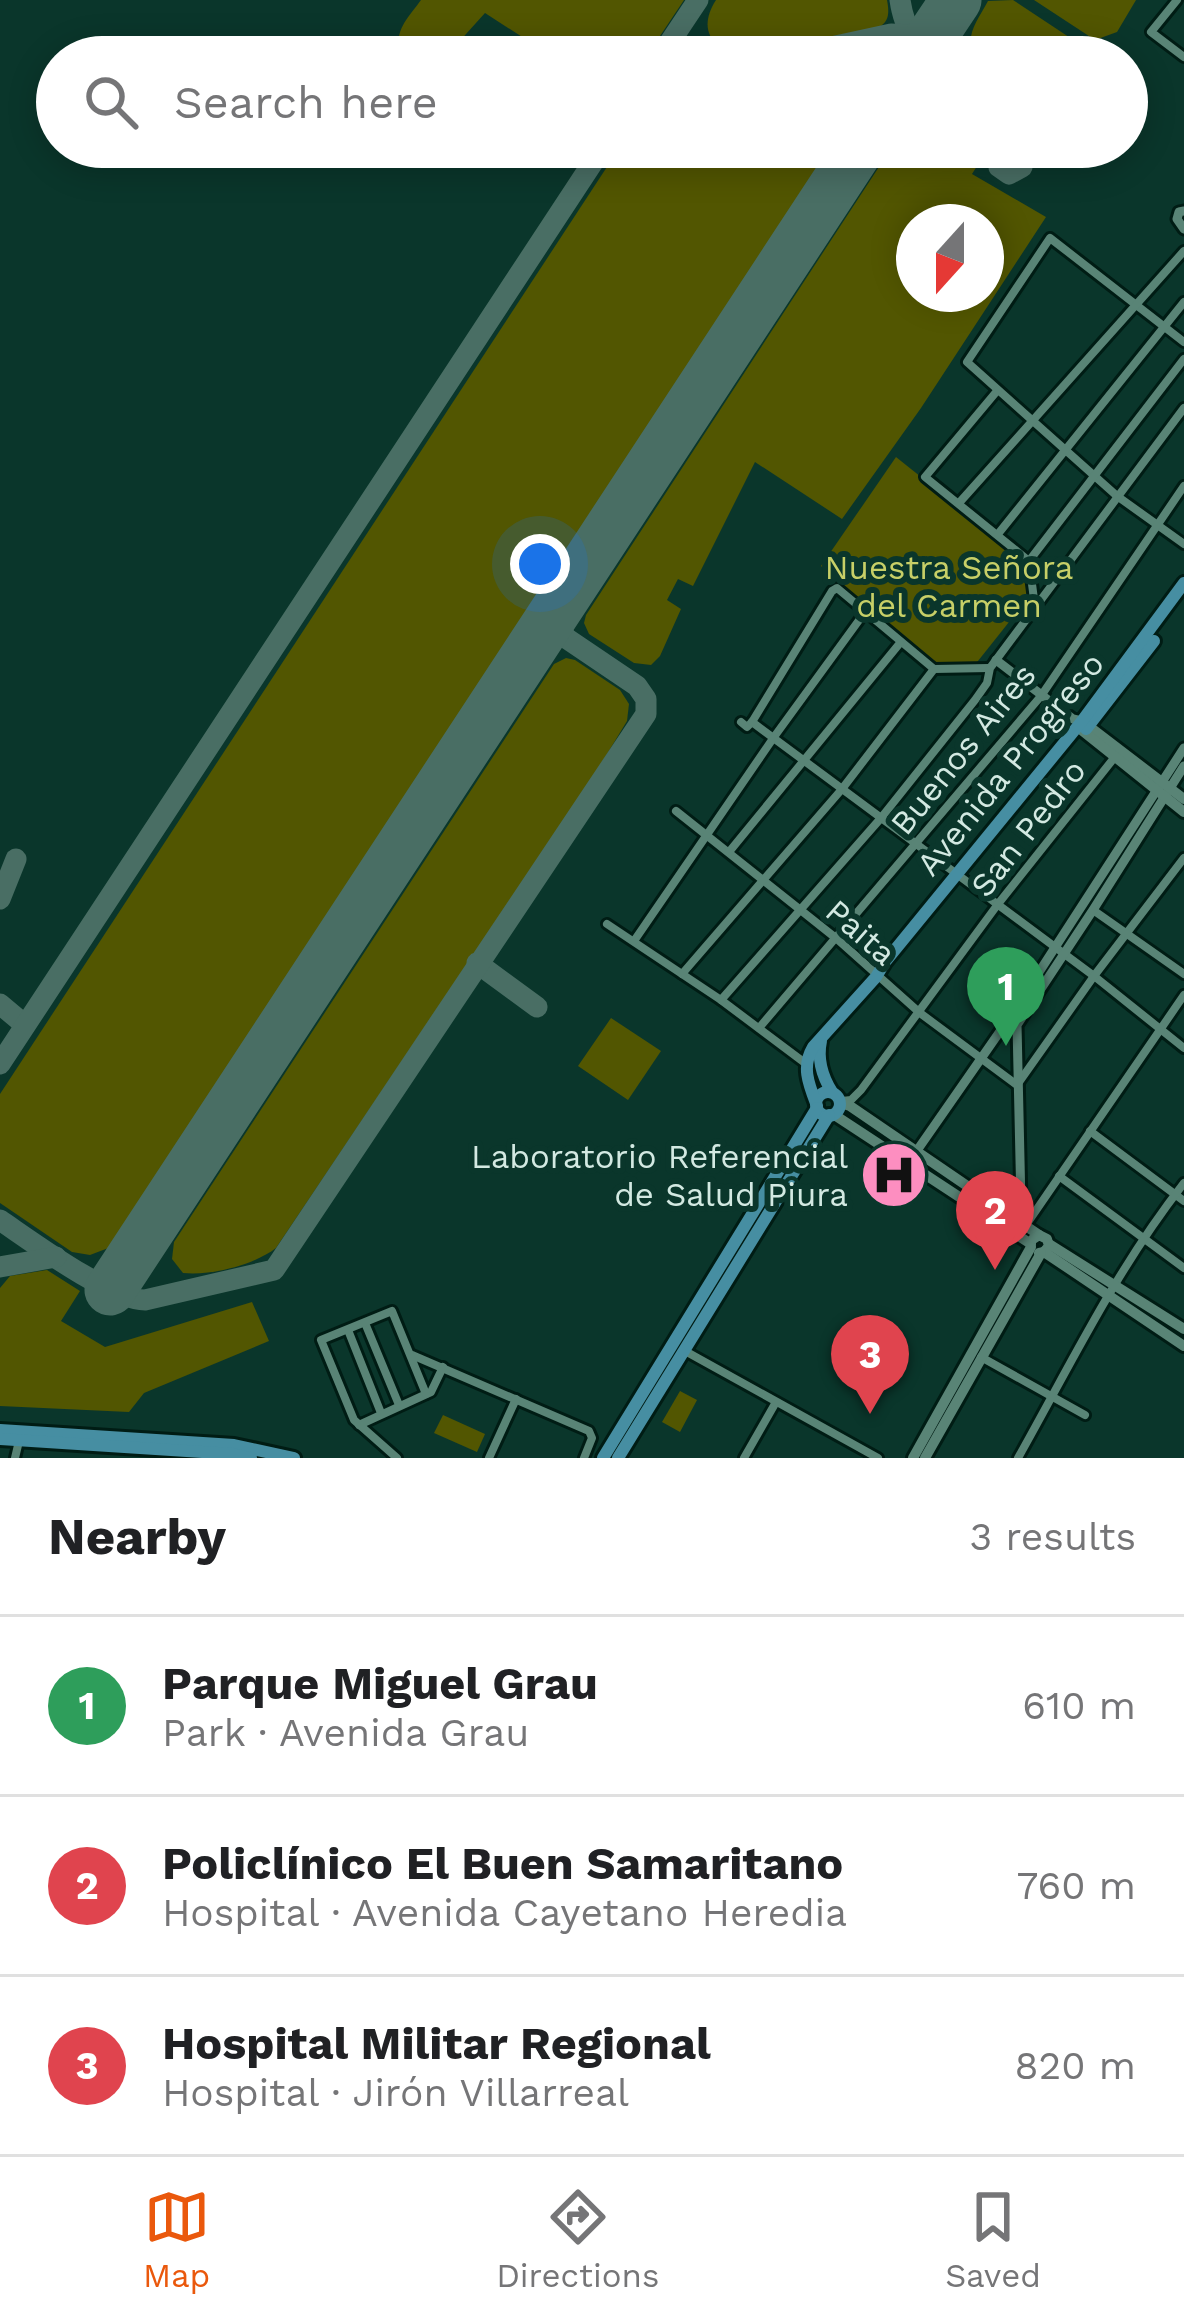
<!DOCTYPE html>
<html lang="en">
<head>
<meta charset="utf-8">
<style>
	body { margin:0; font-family:"Work Sans",sans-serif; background:#f2f2f2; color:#202124 }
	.compass { position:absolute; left:896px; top:204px; width:108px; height:108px; border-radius:50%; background:#fff; box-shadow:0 6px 30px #0003; rotate:201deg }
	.you { position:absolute; left:540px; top:564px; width:42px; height:42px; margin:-30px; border:9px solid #fff; border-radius:50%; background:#1a73e8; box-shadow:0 0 0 18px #1a73e833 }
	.badge { display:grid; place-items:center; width:78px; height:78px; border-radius:50%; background:#ea580c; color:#fff; font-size:39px; font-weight:700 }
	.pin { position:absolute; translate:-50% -99px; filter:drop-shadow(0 3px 6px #0008) }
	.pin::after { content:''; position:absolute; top:63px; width:42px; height:36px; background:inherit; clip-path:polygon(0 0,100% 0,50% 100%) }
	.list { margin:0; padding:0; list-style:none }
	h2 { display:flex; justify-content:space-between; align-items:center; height:156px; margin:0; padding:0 48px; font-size:51px }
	h2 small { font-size:39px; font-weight:400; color:#757577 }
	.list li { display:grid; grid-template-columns:78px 1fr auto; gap:36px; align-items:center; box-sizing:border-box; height:180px; padding:0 48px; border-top:3px solid #e0e0e0 }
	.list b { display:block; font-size:45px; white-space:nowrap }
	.list p { margin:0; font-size:39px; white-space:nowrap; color:#757577 }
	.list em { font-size:39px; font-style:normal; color:#757577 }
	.icon { flex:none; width:66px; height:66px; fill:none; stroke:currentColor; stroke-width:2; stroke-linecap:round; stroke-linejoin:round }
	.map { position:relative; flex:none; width:1184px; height:1458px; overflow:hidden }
	.search { position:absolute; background:#fff; box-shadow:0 6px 30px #0003; left:36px; right:36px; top:36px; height:132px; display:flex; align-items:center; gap:30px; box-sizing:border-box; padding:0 42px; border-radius:66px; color:#757577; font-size:45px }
	.sheet { height:696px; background:#fff }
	nav { display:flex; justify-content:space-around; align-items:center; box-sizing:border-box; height:168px; border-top:3px solid #e0e0e0; background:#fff; font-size:33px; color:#757577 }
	nav a { display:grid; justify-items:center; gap:6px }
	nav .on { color:#ea580c }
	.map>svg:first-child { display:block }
	.green { fill:#525601; fill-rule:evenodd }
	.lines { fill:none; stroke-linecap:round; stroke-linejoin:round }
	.taxiway { stroke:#496e64; stroke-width:21 }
	.runway { stroke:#496e64; stroke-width:51 }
	.minor-casing { stroke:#001c14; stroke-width:14 }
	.tertiary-casing { stroke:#001c14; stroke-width:15 }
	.secondary-casing { stroke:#001c14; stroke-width:16 }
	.primary-casing { stroke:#001c14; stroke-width:18 }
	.minor { stroke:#598476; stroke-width:8 }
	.tertiary { stroke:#598476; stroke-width:9 }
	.secondary { stroke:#598476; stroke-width:10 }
	.primary { stroke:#468ea2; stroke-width:12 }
	.labels { text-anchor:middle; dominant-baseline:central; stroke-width:12; stroke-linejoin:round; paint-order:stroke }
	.park-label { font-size:33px; fill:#c7cf67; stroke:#0a362b }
	.street-label { font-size:33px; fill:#d3e9e2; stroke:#0a362b }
	.poi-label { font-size:33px; fill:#d3e9e2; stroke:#0a362b; text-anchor:end }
</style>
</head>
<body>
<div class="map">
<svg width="1184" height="1458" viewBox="0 0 1184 1458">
	<rect width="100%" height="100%" fill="#0a362b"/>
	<g class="green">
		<path d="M421 0H684L646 57H525L533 44 485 13 457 44 458 57H402C391 33 408 18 421 0Z"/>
		<path d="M716 0H887C889 11 890 21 879 27L741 55C710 49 698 28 716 0Z"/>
		<path d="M1013 0 1084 47 1089 57 1065 41 1053 57H974C964 35 978 20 988 1Z"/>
		<polygon points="1034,0 1136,0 1117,32 1095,40"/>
		<polygon points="620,147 831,147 111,1247 90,1255 72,1252 0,1203 0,1094"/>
		<path d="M892 147H989L972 174 1046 217 921 408 842 519 755 462 693 586 678 579 667 600 681 609 660 656 651 665 634 663 589 634 584 623 586 615ZM914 222H986V294H914Z"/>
		<polygon points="896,457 1025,560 1029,597 974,666 937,666 821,566"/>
		<path d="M566 658 575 660 620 690 629 704 627 721 595 774 276 1248C254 1265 211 1276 183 1273L172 1259 174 1242 554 664Z"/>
		<polygon points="611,1018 661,1051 628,1100 578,1066"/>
		<polygon points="47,1270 80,1291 61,1321 105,1347 252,1302 269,1341 144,1393 129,1412 0,1406 0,1288 10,1276"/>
		<polygon points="680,1391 697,1400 680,1432 662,1422"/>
		<polygon points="443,1415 485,1434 477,1452 434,1433"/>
	</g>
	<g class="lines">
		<g class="taxiway">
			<path d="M900 0C905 34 915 39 943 57"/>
			<polyline points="660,57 698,0"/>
			<polyline points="785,57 891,34 911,35"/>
			<polyline points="1009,147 1000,158 999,167 1009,174 1022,167"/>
			<polyline points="558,607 558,627 566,638"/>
			<polyline points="0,899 16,859"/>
			<polyline points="477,963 537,1007"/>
			<polyline points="0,1004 25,1025"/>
			<polyline points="0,1064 603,147"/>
			<path d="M0 1220C31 1241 111 1300 145 1300L274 1270 646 714V699L637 686 566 638 553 635 538 637"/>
			<polyline points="0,1267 56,1257"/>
		</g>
		<g class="runway">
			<polyline points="918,57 956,0"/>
			<polyline points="110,1290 860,147"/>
		</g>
		<g class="minor-casing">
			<g id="minor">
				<polyline points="1177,0 1151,32 1184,57"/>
				<polyline points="1184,342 1050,238 967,362 1117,496 1184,544"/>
				<polyline points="997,391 925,477 1029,561 1035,607"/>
				<polyline points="959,503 1184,251"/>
				<polyline points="998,534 1184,302"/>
				<polyline points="1029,561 1184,359"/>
				<polyline points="741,722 747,727 752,722"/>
				<polyline points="752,722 1094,976 1184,1048"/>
				<polyline points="752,722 832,591 837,588 934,669 989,668"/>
				<polyline points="676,811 837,939 920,1013 1017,1085 1094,976 1184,858"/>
				<polyline points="729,852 900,643"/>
				<polyline points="1093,910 1184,974"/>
				<polyline points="607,924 721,1000 805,1063"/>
				<polyline points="634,941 774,737 865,612"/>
				<polyline points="682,974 842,789 934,669"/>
				<polyline points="721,1000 881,818 975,700 987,683 990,668 996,660 1184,408"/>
				<polyline points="759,1028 1041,696 1184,486"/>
				<polyline points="842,1101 851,1100 861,1090 998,904 1118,753"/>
				<polyline points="1090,1131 1184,1201"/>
				<polyline points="1059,1176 1184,1268"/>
				<polyline points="1026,1225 1184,995"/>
				<polyline points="365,1323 399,1405"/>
				<polyline points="348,1330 381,1413"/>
				<polyline points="685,1351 878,1458"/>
				<polyline points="412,1355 589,1431 592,1438 584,1458"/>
				<polyline points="981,1357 1085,1415"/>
				<polyline points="359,1425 431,1392 443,1367"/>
				<polyline points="15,1458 19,1441"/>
				<polyline points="397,1458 354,1420 321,1340 392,1311 426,1394"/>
				<polyline points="489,1458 516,1399"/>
				<polyline points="744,1458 776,1402"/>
				<path d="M1018 1458C1072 1362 1116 1270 1184 1183"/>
			</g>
		</g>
		<g class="tertiary-casing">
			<g id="tertiary">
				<polyline points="1184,211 1179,212 1177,219 1184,229"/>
				<polyline points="996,660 1073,719 1082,721"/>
				<polyline points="909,1162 1010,1017 1184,748"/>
				<polyline points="1018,1219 1021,1205 1017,1025 1093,910 1184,766"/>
			</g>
		</g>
		<g class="secondary-casing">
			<g id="secondary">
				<polyline points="1082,721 1184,799"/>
				<polyline points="1079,728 1184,812"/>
				<polyline points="840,1103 850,1106 1039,1235"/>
				<polyline points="833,1114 1031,1244"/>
				<polyline points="1033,1239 1039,1235 1047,1239 1049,1246 1044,1252"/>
				<polyline points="1049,1244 1184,1329"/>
				<polyline points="1039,1253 1044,1252 1184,1346"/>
				<polyline points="913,1458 1031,1247"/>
				<polyline points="925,1458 1041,1253"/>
			</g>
		</g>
		<g class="primary-casing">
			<g id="primary">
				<polyline points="1086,729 1154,641"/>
				<path d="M821 1041C817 1060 822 1076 832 1092"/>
				<circle cx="828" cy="1104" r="12"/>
				<path d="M817 1106C809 1085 801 1067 813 1047L876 977 885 962 1082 721 1184 583"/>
				<polyline points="0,1430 234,1445 294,1458"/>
				<polyline points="0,1439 233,1454 251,1458"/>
				<polyline points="603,1458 817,1108"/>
				<polyline points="618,1458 829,1115"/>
			</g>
		</g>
		<use href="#minor" class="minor"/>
		<use href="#tertiary" class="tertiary"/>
		<use href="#secondary" class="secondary"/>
		<use href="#primary" class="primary"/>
	</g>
	<defs>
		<g id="hospital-disc" transform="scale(3.45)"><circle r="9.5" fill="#fd8ec0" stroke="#0a362b"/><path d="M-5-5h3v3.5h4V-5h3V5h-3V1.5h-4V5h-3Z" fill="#111"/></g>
	</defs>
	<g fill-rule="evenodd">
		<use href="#hospital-disc" x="894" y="1175"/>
	</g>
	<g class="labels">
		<g class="park-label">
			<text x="949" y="567">Nuestra Señora<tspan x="949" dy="38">del Carmen</tspan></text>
		</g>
		<g class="street-label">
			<text transform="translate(963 749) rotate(-51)">Buenos Aires</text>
			<text transform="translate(1010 764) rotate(-51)">Avenida Progreso</text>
			<text transform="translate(1028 828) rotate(-52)">San Pedro</text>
			<text transform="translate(861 932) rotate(41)">Paita</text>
		</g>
		<g class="poi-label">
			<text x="848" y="1156">Laboratorio Referencial<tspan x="848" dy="38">de Salud Piura</tspan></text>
		</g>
	</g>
</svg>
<svg class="compass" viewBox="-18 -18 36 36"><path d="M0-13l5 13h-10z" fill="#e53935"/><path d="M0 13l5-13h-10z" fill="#757577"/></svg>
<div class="you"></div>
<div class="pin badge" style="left:1006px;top:1046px;background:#2e9e5b">1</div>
<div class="pin badge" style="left:995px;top:1270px;background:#e0444e">2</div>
<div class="pin badge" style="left:870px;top:1414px;background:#e0444e">3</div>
<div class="search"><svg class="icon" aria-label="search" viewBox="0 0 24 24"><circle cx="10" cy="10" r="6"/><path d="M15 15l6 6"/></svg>Search here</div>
</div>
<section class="sheet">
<h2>Nearby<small>3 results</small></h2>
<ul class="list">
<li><span class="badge" style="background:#2e9e5b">1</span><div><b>Parque Miguel Grau</b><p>Park · Avenida Grau</p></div><em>610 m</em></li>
<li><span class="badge" style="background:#e0444e">2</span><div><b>Policlínico El Buen Samaritano</b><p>Hospital · Avenida Cayetano Heredia</p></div><em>760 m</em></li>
<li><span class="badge" style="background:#e0444e">3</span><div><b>Hospital Militar Regional</b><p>Hospital · Jirón Villarreal</p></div><em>820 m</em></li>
</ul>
</section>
<nav>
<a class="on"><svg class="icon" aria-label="map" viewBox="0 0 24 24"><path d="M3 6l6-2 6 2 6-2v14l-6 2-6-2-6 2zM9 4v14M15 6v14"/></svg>Map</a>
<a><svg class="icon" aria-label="directions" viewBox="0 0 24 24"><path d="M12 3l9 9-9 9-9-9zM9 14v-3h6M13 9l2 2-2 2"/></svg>Directions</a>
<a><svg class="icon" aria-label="saved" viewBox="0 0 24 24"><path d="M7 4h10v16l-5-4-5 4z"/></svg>Saved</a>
</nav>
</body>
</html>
